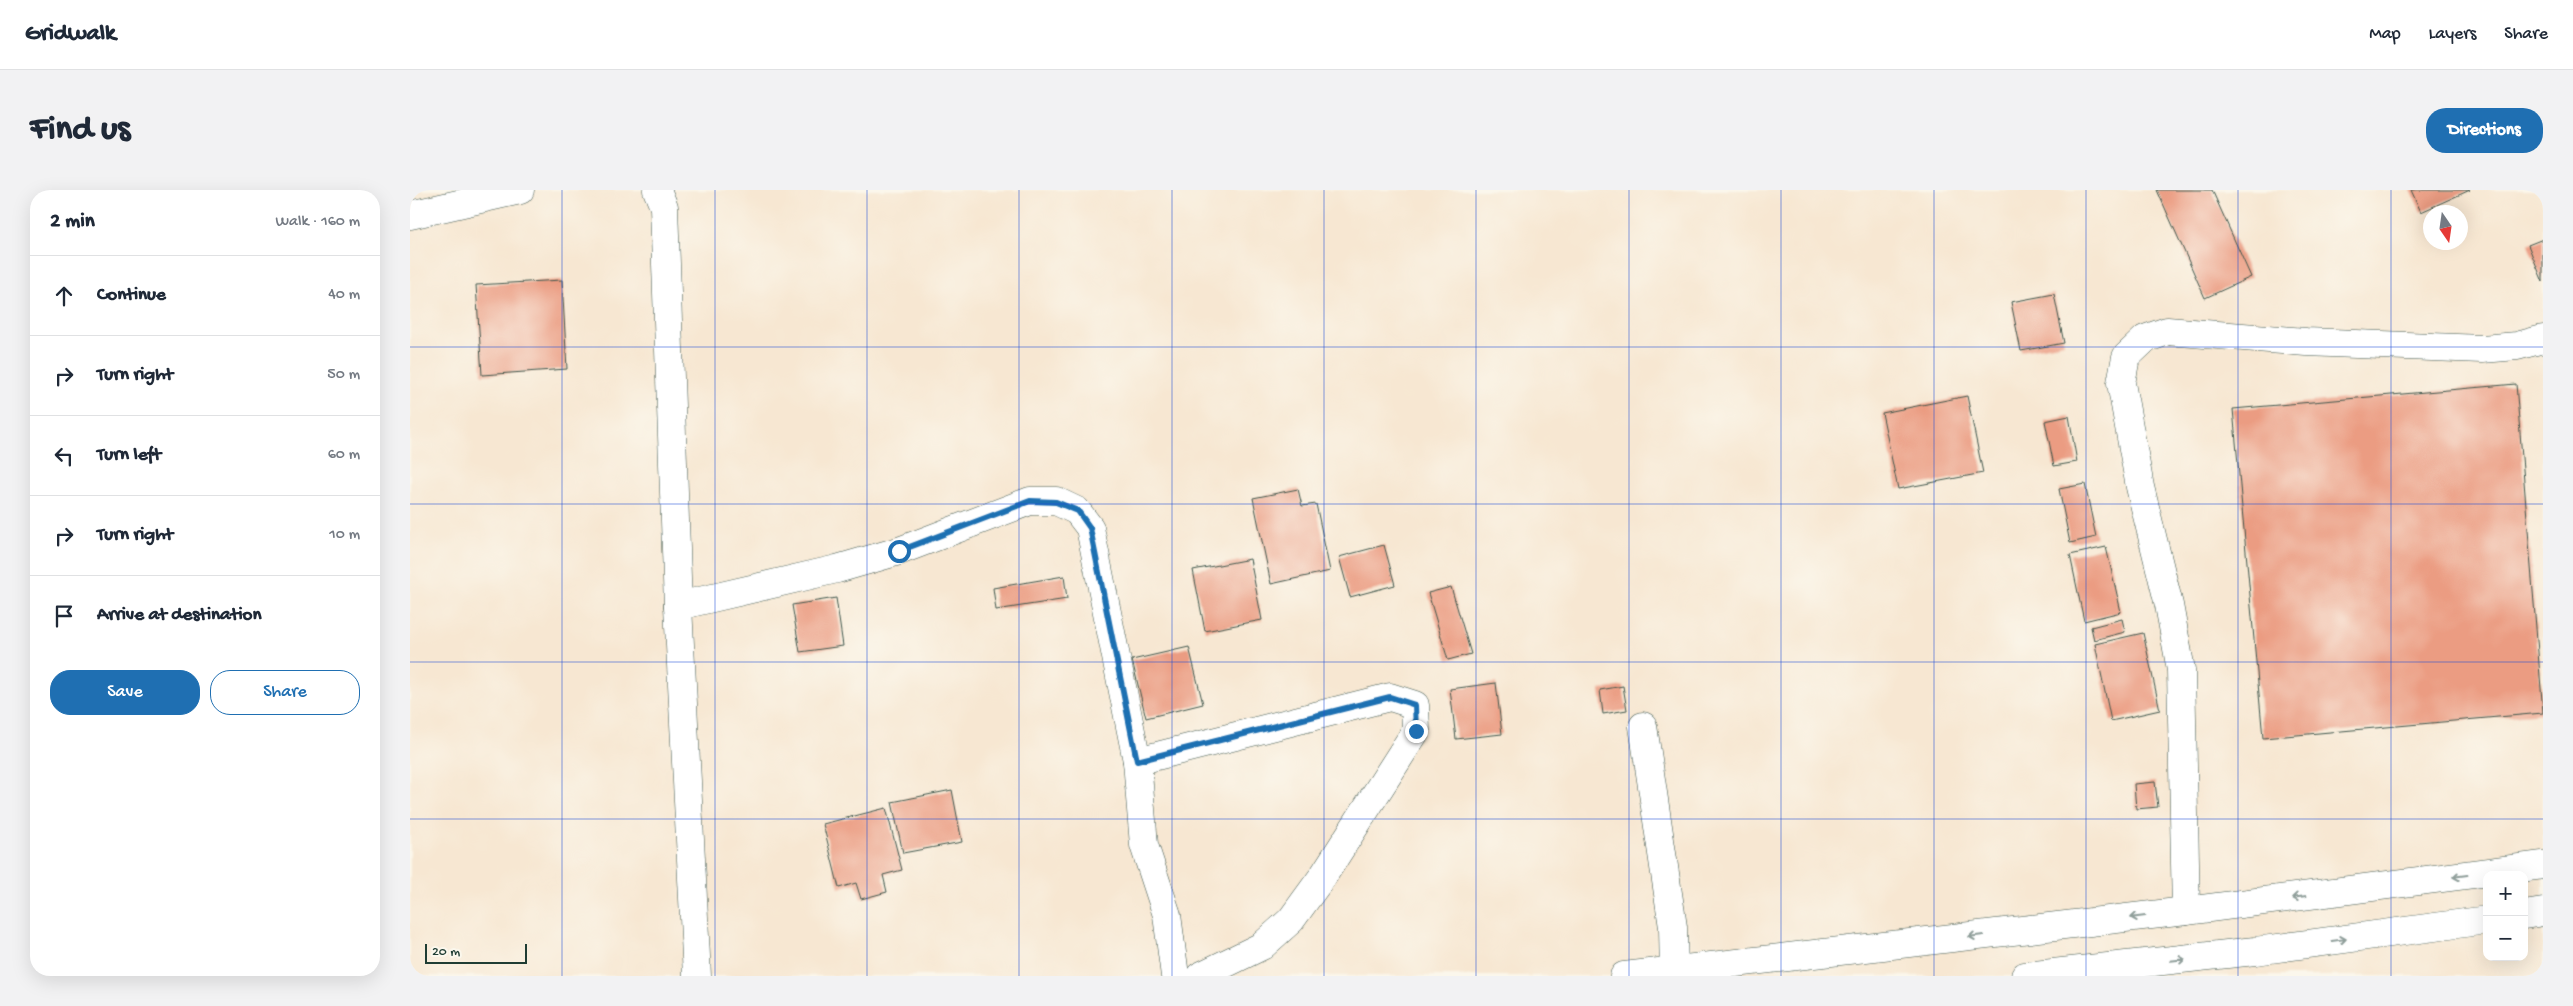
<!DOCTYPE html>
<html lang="en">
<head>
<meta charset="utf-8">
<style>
	body { margin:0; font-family:"Gochi Hand",sans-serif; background:#f2f2f3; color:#1f2937 }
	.controls { position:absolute; right:15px; bottom:15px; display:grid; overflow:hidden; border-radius:10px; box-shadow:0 5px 20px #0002 }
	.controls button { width:45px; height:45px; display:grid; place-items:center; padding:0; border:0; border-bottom:1px solid #e0e1e3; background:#fff; color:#1f2937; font:25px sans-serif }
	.compass { position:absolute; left:2013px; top:15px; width:45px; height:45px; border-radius:50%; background:#fff; box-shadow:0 5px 20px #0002; rotate:167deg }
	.scale { position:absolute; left:15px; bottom:12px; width:102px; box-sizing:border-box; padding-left:5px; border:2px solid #1f3d34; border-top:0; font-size:14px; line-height:18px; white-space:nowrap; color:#1f3d34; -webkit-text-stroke:4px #fbf7ec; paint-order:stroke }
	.stop { position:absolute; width:15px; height:15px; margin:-11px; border:4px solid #1f6fb2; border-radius:50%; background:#fff }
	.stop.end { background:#1f6fb2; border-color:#fff; box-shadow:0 1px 5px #0008 }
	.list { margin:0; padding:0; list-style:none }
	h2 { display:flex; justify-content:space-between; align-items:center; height:65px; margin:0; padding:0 20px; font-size:21px }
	h2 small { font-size:16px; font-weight:400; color:#747a83 }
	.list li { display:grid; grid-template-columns:32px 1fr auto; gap:15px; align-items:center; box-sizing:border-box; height:80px; padding:0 20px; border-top:1px solid #e0e1e3 }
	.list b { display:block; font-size:19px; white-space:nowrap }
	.list em { font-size:16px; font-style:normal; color:#747a83 }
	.actions { display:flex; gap:10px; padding:15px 20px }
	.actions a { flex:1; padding:11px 0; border:1px solid #1f6fb2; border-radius:20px; text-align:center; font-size:18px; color:#1f6fb2 }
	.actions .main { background:#1f6fb2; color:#fff }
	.icon { flex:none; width:28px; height:28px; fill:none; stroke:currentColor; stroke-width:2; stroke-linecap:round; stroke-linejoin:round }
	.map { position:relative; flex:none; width:2133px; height:786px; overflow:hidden; border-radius:20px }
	header { display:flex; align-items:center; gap:30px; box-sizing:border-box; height:70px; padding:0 25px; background:#fff; border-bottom:1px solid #e0e1e3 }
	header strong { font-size:24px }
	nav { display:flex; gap:28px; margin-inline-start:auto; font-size:18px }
	.intro { display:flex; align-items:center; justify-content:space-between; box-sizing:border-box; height:120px; padding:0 30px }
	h1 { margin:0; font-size:35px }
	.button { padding:12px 22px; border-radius:20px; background:#1f6fb2; color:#fff; font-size:18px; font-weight:700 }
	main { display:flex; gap:30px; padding:0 30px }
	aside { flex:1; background:#fff; border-radius:20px; box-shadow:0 5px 20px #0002 }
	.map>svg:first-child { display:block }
	.building { fill:#eb9c82 }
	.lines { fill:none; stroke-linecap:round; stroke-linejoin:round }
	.minor-casing { stroke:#3f564c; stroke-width:29 }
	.tertiary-casing { stroke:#3f564c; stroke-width:29 }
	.minor { stroke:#fff; stroke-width:28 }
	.tertiary { stroke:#fff; stroke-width:28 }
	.oneway { stroke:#8f9e9a }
	.route { stroke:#1f6fb2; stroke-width:6 }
	.grid { fill:none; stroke:#1d4ed8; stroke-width:1; stroke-opacity:0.55 }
</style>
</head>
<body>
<header>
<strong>Gridwalk</strong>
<nav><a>Map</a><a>Layers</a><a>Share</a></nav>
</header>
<div class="intro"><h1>Find us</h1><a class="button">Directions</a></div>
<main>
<aside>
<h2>2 min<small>Walk · 160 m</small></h2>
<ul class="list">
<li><svg class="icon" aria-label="ahead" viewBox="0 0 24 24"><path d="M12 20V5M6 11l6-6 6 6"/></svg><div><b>Continue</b></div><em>40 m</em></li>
<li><svg class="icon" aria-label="right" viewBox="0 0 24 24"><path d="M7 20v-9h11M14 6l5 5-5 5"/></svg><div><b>Turn right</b></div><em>50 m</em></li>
<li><svg class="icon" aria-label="left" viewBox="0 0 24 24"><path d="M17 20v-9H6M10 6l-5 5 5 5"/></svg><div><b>Turn left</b></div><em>60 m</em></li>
<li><svg class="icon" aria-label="right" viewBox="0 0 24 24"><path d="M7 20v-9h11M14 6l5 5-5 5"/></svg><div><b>Turn right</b></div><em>10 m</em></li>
<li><svg class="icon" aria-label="arrive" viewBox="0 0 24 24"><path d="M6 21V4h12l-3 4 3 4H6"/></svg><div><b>Arrive at destination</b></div></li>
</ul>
<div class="actions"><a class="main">Save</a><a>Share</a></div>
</aside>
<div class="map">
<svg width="2133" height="786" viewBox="0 0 2133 786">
	<rect width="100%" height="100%" fill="#fbf7ec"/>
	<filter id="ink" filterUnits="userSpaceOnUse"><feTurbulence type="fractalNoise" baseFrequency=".02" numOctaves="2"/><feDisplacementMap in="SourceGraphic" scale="10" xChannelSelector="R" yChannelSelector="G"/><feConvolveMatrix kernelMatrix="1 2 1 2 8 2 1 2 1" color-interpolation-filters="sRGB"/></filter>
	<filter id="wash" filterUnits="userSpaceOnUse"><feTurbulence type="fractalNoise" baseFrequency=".0096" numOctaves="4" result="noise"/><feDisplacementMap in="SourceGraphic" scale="20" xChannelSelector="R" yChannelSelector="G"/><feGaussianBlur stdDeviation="1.12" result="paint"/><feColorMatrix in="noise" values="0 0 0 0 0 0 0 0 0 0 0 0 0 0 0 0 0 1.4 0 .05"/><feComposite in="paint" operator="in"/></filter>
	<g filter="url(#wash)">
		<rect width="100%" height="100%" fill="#f7e7d2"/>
		<g id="blocks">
			<g class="building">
				<polygon points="1747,0 1802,0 1841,87 1795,108"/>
				<polygon points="2001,0 2060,0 2011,22"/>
				<polygon points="2133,49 2133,92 2118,55"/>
				<polygon points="152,90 157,179 72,185 66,95"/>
				<polygon points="1644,104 1654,153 1611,161 1601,112"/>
				<polygon points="2106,194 2133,523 1853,548 1823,219"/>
				<polygon points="1557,206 1573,283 1488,299 1472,223"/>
				<polygon points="1659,226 1667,272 1644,276 1635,231"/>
				<polygon points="1675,294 1686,347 1660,353 1649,299"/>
				<polygon points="888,299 892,316 906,314 920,381 861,394 843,308"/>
				<polygon points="974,355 985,395 940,407 929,367"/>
				<polygon points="1696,357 1711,422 1674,431 1660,365"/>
				<polygon points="840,369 852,430 795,441 783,380"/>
				<polygon points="654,386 657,409 586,420 583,398"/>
				<polygon points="1041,397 1061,464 1038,470 1018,403"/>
				<polygon points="426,408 433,456 390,462 382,415"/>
				<polygon points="1712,429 1715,442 1684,450 1681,437"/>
				<polygon points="1733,443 1750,520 1701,531 1685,454"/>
				<polygon points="779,457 793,514 736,528 722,470"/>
				<polygon points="1086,493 1092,544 1046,549 1040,499"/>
				<polygon points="1213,496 1217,520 1193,524 1190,500"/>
				<polygon points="1745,592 1748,617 1726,619 1724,594"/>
				<polygon points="542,600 552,652 493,663 482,612"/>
				<polygon points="476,618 492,680 473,685 477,702 451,709 446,693 429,698 413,634"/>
			</g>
		</g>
	</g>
	<g filter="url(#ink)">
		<use href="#blocks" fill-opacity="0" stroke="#3f564c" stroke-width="1"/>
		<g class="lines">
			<g class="minor-casing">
				<g id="minor">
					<polyline points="247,0 254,17 268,416 287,786"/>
					<polyline points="0,25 110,0"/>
					<polyline points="268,416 427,379 489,361 620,311 646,311 667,321 680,338 727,571 734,655 757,725 765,786"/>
					<polyline points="1233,536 1263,737 1264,786"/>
					<polyline points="727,571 980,507 1005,515 1006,541 913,686 881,730 852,756 790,786"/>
					<polyline points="1776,721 1771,480 1759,415 1730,297 1711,193 1716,167 1735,149 1757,141 1896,152 2072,159 2107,156 2133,149"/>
				</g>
			</g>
			<g class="tertiary-casing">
				<g id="tertiary">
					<polyline points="2114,725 2133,722"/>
					<polyline points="1214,786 1776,721 2133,675"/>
					<polyline points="1615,786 1845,761 2077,730"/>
				</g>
			</g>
			<use href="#minor" class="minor"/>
			<use href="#tertiary" class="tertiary"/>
		</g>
		<defs><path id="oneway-shaft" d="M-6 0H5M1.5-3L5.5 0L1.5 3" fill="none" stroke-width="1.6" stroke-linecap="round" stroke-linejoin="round" transform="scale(1.25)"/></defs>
		<g class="oneway">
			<use href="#oneway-shaft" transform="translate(2050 686) rotate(173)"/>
			<use href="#oneway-shaft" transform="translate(1889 707) rotate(173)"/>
			<use href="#oneway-shaft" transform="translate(1728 727) rotate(173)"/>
			<use href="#oneway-shaft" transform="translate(1566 746) rotate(173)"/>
			<use href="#oneway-shaft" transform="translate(1929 750) rotate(-8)"/>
			<use href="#oneway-shaft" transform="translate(1768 770) rotate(-6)"/>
		</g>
	</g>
	<g class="lines" filter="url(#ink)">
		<polyline class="route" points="489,361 620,311 646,312 668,321 680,338 727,571 980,507 1005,515 1006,541"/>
	</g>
	<path class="grid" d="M152 0V786M305 0V786M457 0V786M609 0V786M762 0V786M914 0V786M1066 0V786M1219 0V786M1371 0V786M1524 0V786M1676 0V786M1828 0V786M1981 0V786M0 157H2133M0 314H2133M0 472H2133M0 629H2133"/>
</svg>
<div class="controls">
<button>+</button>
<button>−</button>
</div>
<svg class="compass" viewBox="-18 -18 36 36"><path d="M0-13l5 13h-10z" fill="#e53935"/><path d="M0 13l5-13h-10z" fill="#747a83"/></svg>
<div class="scale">20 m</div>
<div class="stop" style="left:489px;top:361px"></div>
<div class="stop end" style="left:1006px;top:541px"></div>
</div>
</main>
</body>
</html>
